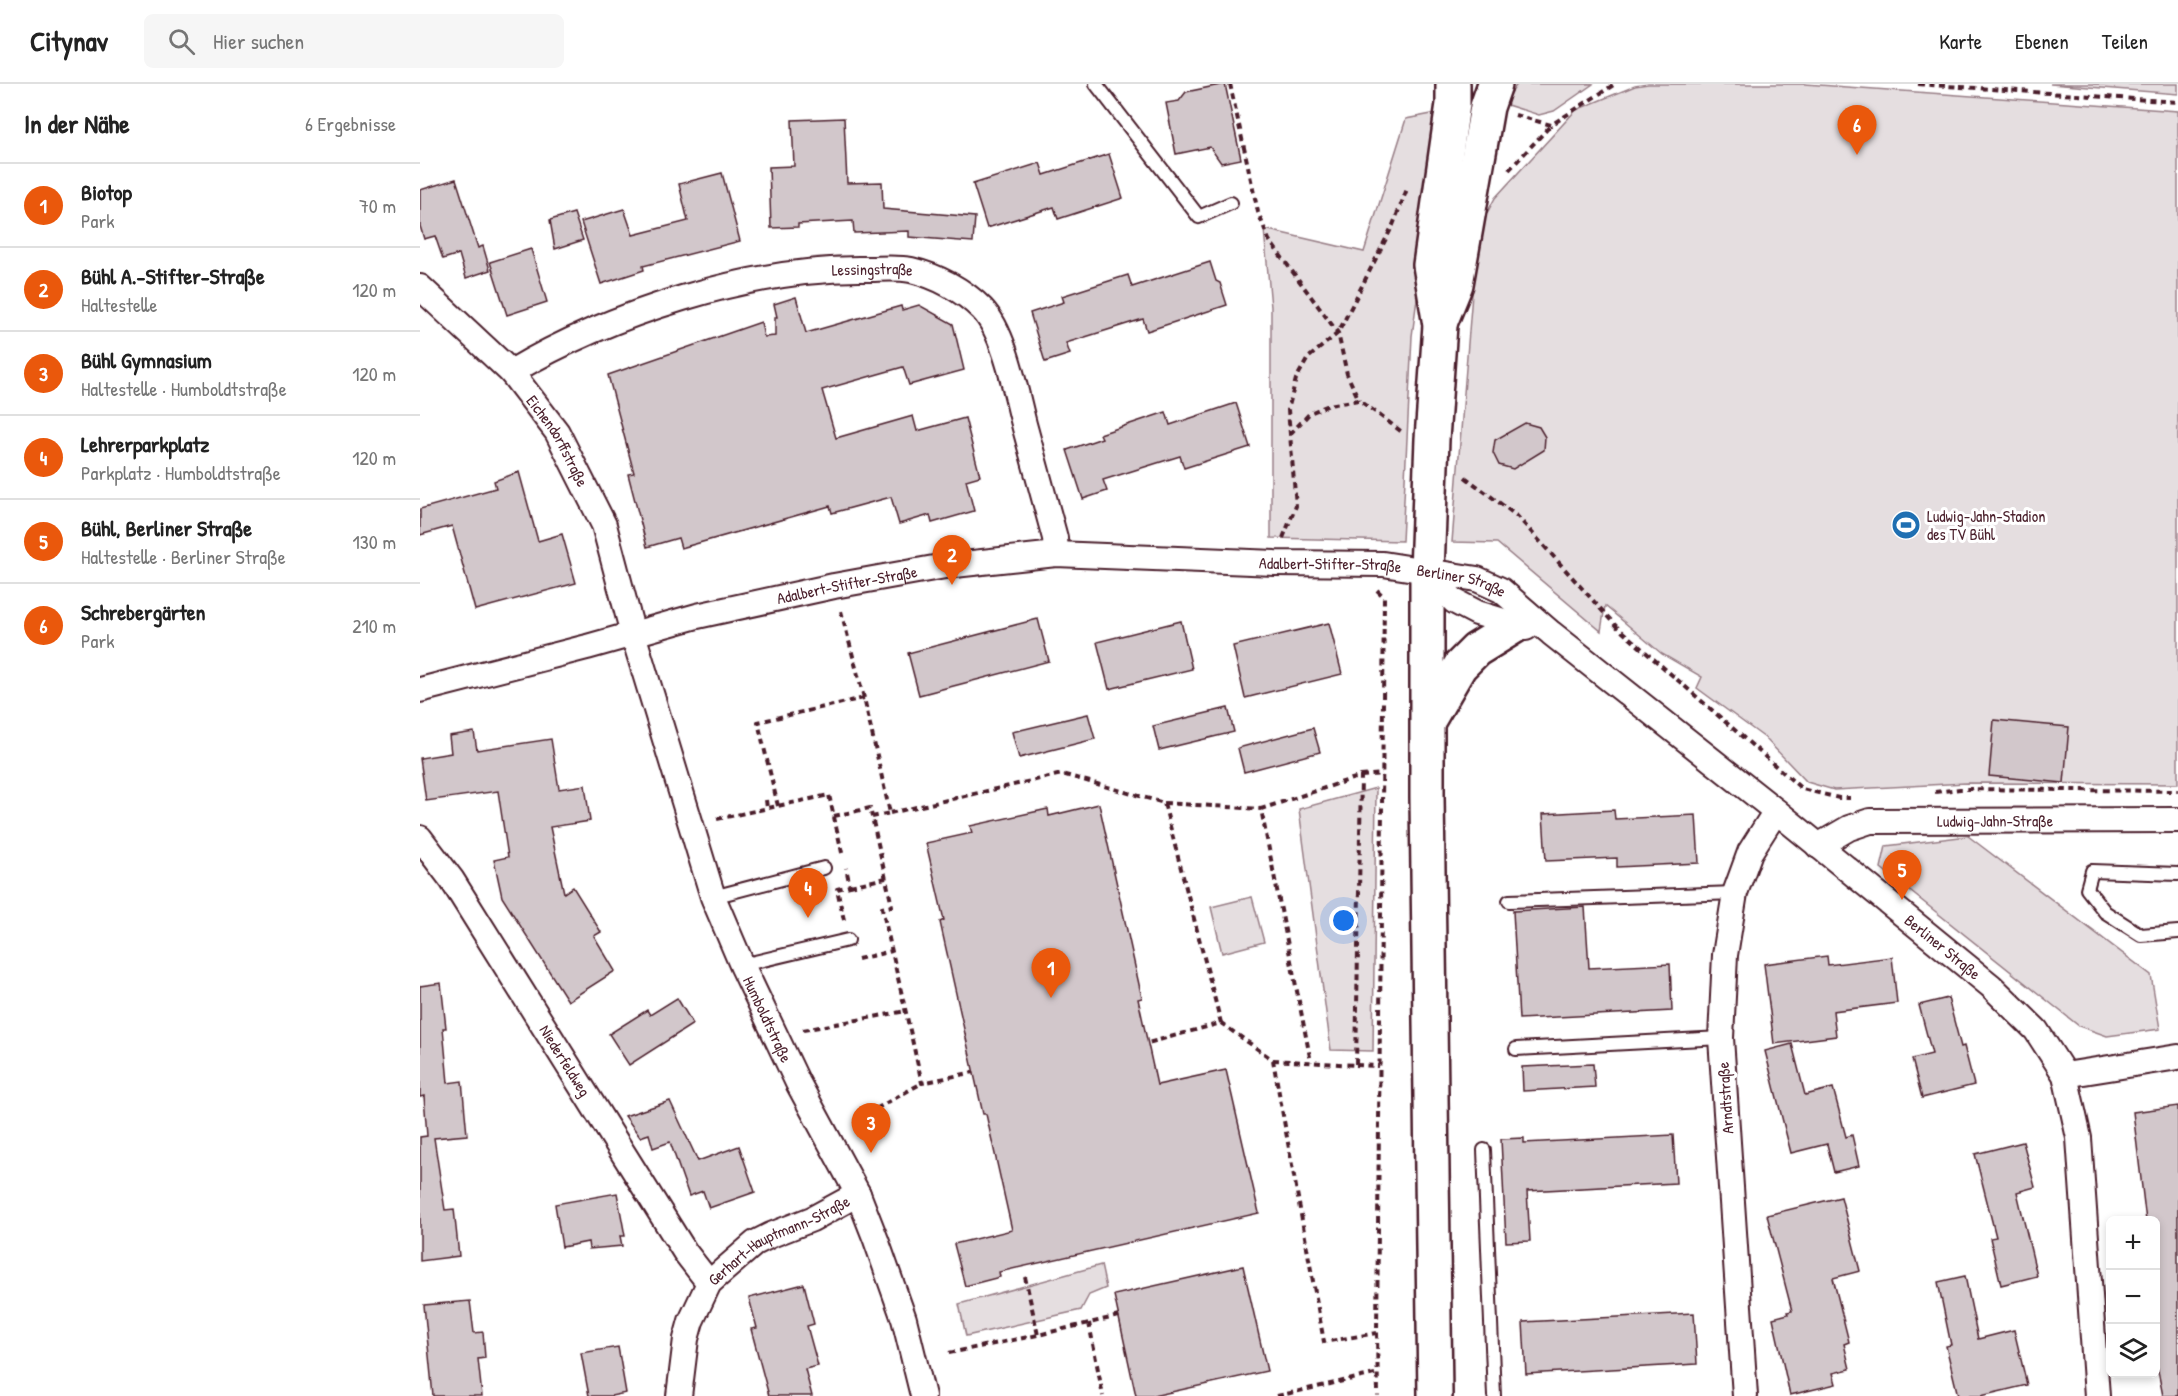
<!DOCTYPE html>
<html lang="de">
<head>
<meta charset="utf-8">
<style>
	body { margin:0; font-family:"Patrick Hand",sans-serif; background:#f6f6f6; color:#222 }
	.controls { position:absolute; right:18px; bottom:18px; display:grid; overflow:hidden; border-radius:9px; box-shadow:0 3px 9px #0003 }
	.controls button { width:54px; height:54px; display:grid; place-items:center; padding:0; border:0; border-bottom:2px solid #e0e0e0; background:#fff; color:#222; font:30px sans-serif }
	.you { position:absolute; left:924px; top:837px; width:21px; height:21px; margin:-15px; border:4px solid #fff; border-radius:50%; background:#1a73e8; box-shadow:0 0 0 9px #1a73e833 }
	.badge { display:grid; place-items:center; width:39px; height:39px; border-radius:50%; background:#ea580c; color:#fff; font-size:20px; font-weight:700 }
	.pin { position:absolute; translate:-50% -50px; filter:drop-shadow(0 2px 3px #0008) }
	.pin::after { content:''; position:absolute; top:32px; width:21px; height:18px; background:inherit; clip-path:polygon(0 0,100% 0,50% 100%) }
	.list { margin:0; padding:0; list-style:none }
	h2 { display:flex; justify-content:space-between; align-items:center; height:78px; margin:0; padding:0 24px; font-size:26px }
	h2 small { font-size:20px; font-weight:400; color:#767676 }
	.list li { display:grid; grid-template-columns:39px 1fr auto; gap:18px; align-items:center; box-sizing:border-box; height:84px; padding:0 24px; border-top:2px solid #e0e0e0 }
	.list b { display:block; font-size:22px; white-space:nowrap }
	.list p { margin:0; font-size:20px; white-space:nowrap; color:#767676 }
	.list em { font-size:20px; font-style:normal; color:#767676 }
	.icon { flex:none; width:33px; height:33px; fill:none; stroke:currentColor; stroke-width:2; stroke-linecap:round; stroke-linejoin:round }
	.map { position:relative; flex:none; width:1758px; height:1312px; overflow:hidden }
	header { display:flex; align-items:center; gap:36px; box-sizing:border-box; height:84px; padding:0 30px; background:#fff; border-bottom:2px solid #e0e0e0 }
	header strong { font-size:28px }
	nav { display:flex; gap:33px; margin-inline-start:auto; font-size:21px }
	.search { width:420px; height:54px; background:#f6f6f6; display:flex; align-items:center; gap:15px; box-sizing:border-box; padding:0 21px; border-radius:9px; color:#767676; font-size:22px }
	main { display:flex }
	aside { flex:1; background:#fff }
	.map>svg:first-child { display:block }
	.green { fill:#e5dee0; stroke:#987e86; stroke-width:1.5 }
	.building { fill:#d2c7cb; stroke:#4a1f2b; stroke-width:1.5 }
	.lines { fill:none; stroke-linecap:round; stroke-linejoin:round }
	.lane-casing { stroke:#4a1f2b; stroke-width:16 }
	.street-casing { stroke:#4a1f2b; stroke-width:28 }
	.secondary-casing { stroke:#4a1f2b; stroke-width:38 }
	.path { stroke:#4a1f2b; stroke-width:4; stroke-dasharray:6 4.5; stroke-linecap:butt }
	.lane { stroke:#fff; stroke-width:12 }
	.street { stroke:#fff; stroke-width:24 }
	.secondary { stroke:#fff; stroke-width:33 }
	.labels { text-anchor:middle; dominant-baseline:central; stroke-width:6; stroke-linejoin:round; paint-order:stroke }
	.street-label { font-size:16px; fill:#4a1f2b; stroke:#fff }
	.poi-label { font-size:16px; fill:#4a1f2b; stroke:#fff; text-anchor:start }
</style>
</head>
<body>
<header>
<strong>Citynav</strong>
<div class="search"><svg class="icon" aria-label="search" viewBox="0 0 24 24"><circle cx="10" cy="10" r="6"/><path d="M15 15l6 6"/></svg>Hier suchen</div>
<nav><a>Karte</a><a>Ebenen</a><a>Teilen</a></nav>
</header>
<main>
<aside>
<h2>In der Nähe<small>6 Ergebnisse</small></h2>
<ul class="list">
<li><span class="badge">1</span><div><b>Biotop</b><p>Park</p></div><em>70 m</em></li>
<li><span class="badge">2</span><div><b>Bühl A.-Stifter-Straße</b><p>Haltestelle</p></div><em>120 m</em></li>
<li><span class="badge">3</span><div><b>Bühl Gymnasium</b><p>Haltestelle · Humboldtstraße</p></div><em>120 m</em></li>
<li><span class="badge">4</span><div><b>Lehrerparkplatz</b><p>Parkplatz · Humboldtstraße</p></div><em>120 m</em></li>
<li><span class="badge">5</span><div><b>Bühl, Berliner Straße</b><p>Haltestelle · Berliner Straße</p></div><em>130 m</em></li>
<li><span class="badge">6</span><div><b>Schrebergärten</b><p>Park</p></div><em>210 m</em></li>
</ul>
</aside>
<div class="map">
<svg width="1758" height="1312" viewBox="0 0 1758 1312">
	<rect width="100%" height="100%" fill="#fff"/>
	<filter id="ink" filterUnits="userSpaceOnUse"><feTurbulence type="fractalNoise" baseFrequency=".0167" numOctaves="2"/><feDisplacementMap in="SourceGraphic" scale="12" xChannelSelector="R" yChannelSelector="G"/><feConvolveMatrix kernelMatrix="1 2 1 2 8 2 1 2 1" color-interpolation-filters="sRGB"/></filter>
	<g filter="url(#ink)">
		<g class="green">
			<polygon points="1097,0 1173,0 1134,27 1119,31 1084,20"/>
			<polygon points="1228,0 1385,0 1758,27 1758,700 1546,699 1414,706 1387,698 1345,654 1277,604 1282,593 1242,570 1185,522 1181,547 1077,459 1032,458 1057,148 1075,114 1156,26 1215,2"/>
			<polygon points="1630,0 1758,0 1758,10"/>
			<polygon points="1022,28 992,252 982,457 851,454 851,223 844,145 944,168 986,35"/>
			<polygon points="956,704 953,967 911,966 879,725"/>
			<polygon points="1548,752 1731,891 1740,945 1687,952 1659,942 1461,784 1466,762"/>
			<polygon points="832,813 844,858 802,869 791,823"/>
			<polygon points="681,1181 686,1204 669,1211 661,1226 546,1252 539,1220"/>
		</g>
		<g class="building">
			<polygon points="805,0 821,75 801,79 790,63 756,70 746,19 759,17 766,8"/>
			<polygon points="424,34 427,99 462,98 463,125 555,133 553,158 489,153 489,147 434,149 433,137 378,140 378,143 351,144 349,83 374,82 372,36"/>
			<polygon points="689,70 703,114 638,135 634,123 567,144 553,100 620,79 624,91"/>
			<polygon points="302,89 320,157 223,182 224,186 181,200 161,138 204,125 213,151 268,137 259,100"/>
			<polygon points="36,95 58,164 63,162 70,186 46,194 39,170 23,175 15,152 4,155 0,142 0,106"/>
			<polygon points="154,129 163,156 135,165 130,136"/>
			<polygon points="111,165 127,218 87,231 70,178"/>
			<polygon points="790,178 796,197 800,199 807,221 727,247 723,235 646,259 650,270 625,278 610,229 644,218 642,212 708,191 712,203"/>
			<polygon points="376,213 386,249 481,222 482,226 499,221 533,240 544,286 489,301 483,283 402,306 416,354 493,332 497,347 545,334 560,392 546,396 554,427 512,439 510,431 479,440 471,413 412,429 410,422 261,464 258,454 227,463 208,390 214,389 188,291 341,238 344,253 355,252 355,233 357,233 354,220"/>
			<polygon points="816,319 830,363 764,384 760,372 683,396 687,407 663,415 647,366 682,354 680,350 746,328 750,341"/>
			<polygon points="1105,339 1119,343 1125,353 1124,366 1093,385 1079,381 1073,369 1075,356"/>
			<polygon points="99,388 118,457 142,450 156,499 55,526 32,442 0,451 0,425 76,404 74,397"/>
			<polygon points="618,535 629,577 499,611 488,569"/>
			<polygon points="761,537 772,585 689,605 677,558"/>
			<polygon points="909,539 922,590 825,614 813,562"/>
			<polygon points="808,624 814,648 739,666 733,642"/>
			<polygon points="668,630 675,655 599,674 592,648"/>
			<polygon points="1574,636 1649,643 1644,699 1569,692"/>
			<polygon points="893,644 900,668 824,688 818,664"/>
			<polygon points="54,648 57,666 131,655 139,705 165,701 170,737 130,743 144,809 153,803 181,848 174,852 195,887 148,917 82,813 74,776 88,773 78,707 6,717 0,674 31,669 29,652"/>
			<polygon points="679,720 722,914 718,915 737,1001 806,986 839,1129 579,1188 580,1193 545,1202 534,1160 592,1146 566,1030 563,1030 520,838 524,836 506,759 552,749 550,742 628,725 629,732"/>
			<polygon points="1194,726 1195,735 1276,731 1279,779 1197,783 1197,774 1126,777 1123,730"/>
			<polygon points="1165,823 1169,884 1250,880 1252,927 1099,935 1093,827"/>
			<polygon points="1407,872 1408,881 1472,873 1477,919 1413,927 1416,952 1354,960 1344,880"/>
			<polygon points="21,899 26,944 23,944 28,999 42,997 47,1051 14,1054 25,1126 34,1125 39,1172 0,1177 0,1053 7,1052 4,1012 0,1013 0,902"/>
			<polygon points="257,914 273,940 209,981 189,950 227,926 230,931"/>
			<polygon points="1528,914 1541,963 1544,962 1554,1001 1502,1014 1492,975 1512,970 1499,921"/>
			<polygon points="1372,960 1385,1011 1413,1004 1426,1053 1432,1051 1439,1082 1414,1088 1407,1060 1371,1069 1345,967"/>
			<polygon points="1173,980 1175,1003 1103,1007 1102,983"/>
			<polygon points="250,1017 278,1077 319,1062 335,1108 289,1124 283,1107 269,1112 250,1058 233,1064 229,1050 220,1053 205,1032"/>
			<polygon points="1758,1022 1758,1312 1743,1312 1736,1277 1736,1137 1726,1137 1713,1028"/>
			<polygon points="1253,1051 1256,1099 1107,1107 1110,1157 1086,1158 1081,1055 1104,1054 1104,1059"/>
			<polygon points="1603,1058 1615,1103 1597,1108 1617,1192 1581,1201 1570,1154 1576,1153 1555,1070"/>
			<polygon points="197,1109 205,1152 200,1152 202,1162 169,1165 168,1158 142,1163 135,1120"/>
			<polygon points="1421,1113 1440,1187 1413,1194 1429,1258 1424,1260 1430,1285 1413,1289 1416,1300 1370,1311 1353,1234 1368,1230 1367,1228 1372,1227 1347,1131"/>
			<polygon points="823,1182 847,1287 733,1312 716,1312 694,1211"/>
			<polygon points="1545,1192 1558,1255 1594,1246 1607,1301 1561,1312 1538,1312 1526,1262 1531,1261 1518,1198"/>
			<polygon points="384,1200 394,1240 387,1242 398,1282 385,1285 392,1312 349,1312 331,1245 337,1244 329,1214"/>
			<polygon points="50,1217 54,1249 63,1248 65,1274 58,1275 62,1312 13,1312 4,1221"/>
			<polygon points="1274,1229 1277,1280 1106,1290 1103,1238"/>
			<polygon points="198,1263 206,1309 191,1312 169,1312 161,1269"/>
		</g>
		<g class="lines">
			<g class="lane-casing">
				<g id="lane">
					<polyline points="676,0 779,133 811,119"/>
					<polyline points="1758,790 1672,787 1667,805 1685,828 1721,851 1758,848"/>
					<polyline points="293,813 404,784"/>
					<polyline points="1089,817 1315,809"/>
					<polyline points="322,881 428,856"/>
					<polyline points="1096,965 1301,954"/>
					<polyline points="1064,1066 1074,1312"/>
				</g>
			</g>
			<g class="street-casing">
				<g id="street">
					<path id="s1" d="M0 203 91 288 137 348 184 441 213 550 293 813 322 881 378 999 438 1110 456 1156 484 1235 503 1312"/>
					<path id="s2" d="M91 288C189 230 332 183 446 185 460 185 477 183 491 186 517 192 543 206 562 225 586 250 596 311 605 344 615 380 625 417 635 454L636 470"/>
					<polyline points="1007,487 1034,517 1057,529 1106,544"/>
					<path id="s3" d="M0 606 167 563 277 532 414 502 525 482 636 470 855 479 963 480 1057 495 1081 506 1131 549 1356 727 1571 902 1616 946 1645 991 1659 1054 1677 1312"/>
					<path id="s4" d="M0 754 32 796 265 1168 289 1199"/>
					<path id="s5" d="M1398 762 1429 744 1450 737 1758 736"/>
					<polyline points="1645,991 1758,973"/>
					<path id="s6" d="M259 1312 266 1255 271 1237 289 1199 335 1159 351 1151 392 1135 438 1110"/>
					<polyline points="1325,1312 1301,954 1305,871 1315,809 1330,768 1356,727"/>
				</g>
			</g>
			<g class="secondary-casing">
				<g id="secondary">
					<polyline points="1020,239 1036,200 1067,23 1075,0"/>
					<polyline points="1008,637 1040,582 1056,566 1095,542"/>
					<polyline points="1015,1312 1007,713 1007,487 1012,355 1020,241 1010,181 1033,20 1033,0"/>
				</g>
			</g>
			<g class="path">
				<polyline points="810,0 838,128 849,156 918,249 927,290 939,316"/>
				<polyline points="1498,0 1758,18"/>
				<polyline points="1095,31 1131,41 1195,0"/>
				<polyline points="1089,86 1131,41"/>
				<polyline points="870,350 890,329 909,321 939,316 982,348"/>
				<polyline points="1045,393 1097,432 1196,542 1382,705 1419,714 1430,714"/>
				<polyline points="863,454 876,422 868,326 876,295 888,274 918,249 973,141 987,105"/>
				<polyline points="957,506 964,513 957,1249 958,1312"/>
				<polyline points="421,527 444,614 470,729 452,733 472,822 462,824 502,999 554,988"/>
				<polyline points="941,692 962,690"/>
				<polyline points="1515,708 1540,705 1758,707"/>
				<polyline points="346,716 347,724"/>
				<polyline points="744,719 841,725"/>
				<polyline points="358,722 338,638 444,614"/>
				<polyline points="470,729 642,690 744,719 801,939 728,959"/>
				<polyline points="414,732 450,724 452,733"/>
				<polyline points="297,735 409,711 423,773"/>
				<polyline points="430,802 466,794"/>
				<polyline points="424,836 417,805 430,802 426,784"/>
				<polyline points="438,875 472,867"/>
				<polyline points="801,939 853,976 904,1258 957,1249"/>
				<polyline points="383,946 486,927"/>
				<polyline points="853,976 936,981 941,692 841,725 891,978"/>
				<polyline points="936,981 959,982"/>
				<polyline points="438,1035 502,999"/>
				<polyline points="605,1193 618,1251 699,1232"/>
				<polyline points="669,1239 683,1312"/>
				<polyline points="529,1269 618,1251"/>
				<polyline points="857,1312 959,1289"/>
			</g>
			<use href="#lane" class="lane"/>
			<use href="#street" class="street"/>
			<use href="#secondary" class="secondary"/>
		</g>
	</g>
	<defs>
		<g id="stadium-disc" transform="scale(1.5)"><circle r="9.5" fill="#1f6fb2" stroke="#fff"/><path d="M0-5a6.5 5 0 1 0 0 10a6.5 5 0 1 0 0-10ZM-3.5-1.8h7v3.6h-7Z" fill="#fff"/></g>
	</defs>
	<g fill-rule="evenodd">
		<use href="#stadium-disc" x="1486" y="441"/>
	</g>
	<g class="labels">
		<g class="street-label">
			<text stroke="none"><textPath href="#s2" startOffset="380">Lessingstraße</textPath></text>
			<text stroke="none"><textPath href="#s1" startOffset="208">Eichendorffstraße</textPath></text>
			<text stroke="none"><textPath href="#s3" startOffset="926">Adalbert-Stifter-Straße</textPath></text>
			<text stroke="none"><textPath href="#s3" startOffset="440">Adalbert-Stifter-Straße</textPath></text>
			<text stroke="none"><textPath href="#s3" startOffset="1059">Berliner Straße</textPath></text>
			<text stroke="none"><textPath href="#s5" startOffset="183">Ludwig-Jahn-Straße</textPath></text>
			<text stroke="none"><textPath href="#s3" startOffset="1668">Berliner Straße</textPath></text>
			<text stroke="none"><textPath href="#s1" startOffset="826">Humboldtstraße</textPath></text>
			<text stroke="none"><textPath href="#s4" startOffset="266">Niederfeldweg</textPath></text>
			<text transform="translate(1305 1014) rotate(-94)">Arndtstraße</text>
			<text stroke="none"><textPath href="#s6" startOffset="201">Gerhart-Hauptmann-Straße</textPath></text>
		</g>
		<g class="poi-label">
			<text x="1507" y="432">Ludwig-Jahn-Stadion<tspan x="1507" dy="18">des TV Bühl</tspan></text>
		</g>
	</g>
</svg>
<div class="controls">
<button>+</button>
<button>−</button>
<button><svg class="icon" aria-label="layers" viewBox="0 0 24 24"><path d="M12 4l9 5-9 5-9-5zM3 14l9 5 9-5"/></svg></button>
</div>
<div class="you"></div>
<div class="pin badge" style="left:631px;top:914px">1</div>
<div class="pin badge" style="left:532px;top:501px">2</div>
<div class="pin badge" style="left:451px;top:1069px">3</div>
<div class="pin badge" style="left:388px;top:834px">4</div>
<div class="pin badge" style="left:1482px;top:816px">5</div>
<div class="pin badge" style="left:1437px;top:71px">6</div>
</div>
</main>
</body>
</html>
